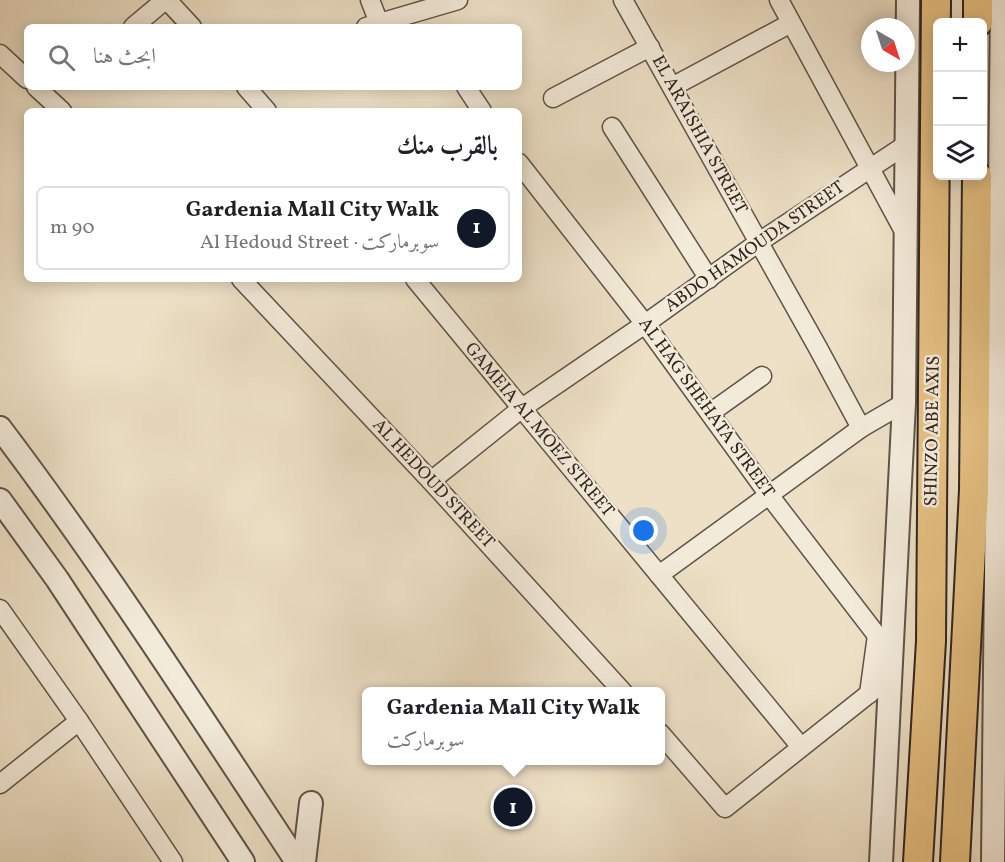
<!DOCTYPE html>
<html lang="ar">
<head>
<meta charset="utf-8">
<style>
	body { margin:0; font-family:Vollkorn,Amiri,serif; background:#f2f2f2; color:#202124; direction:rtl }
	.controls { position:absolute; right:18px; top:18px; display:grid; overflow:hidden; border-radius:9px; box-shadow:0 3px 15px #0003 }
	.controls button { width:54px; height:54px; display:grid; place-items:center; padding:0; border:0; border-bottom:2px solid #e0e0e0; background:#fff; color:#202124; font:30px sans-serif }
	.compass { position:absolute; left:861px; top:18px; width:54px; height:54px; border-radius:50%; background:#fff; box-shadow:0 3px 15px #0003; rotate:141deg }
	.you { position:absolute; left:644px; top:531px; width:21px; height:21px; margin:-15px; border:4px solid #fff; border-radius:50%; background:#1a73e8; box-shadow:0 0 0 9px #1a73e833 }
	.badge { display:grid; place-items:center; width:39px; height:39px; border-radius:50%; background:#111827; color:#fff; font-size:20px; font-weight:700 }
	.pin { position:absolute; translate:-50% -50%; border:3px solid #fff; box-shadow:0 2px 6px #0006 }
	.popup { position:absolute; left:362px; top:687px; width:303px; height:78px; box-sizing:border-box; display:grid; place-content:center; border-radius:9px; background:#fff; filter:drop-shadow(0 2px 4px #0005); font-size:20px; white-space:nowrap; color:#757577 }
	.popup b { font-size:22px; color:#202124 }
	.popup::after { content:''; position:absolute; left:50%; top:100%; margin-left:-12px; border:12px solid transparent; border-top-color:#fff }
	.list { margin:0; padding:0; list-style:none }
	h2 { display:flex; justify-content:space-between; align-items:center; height:78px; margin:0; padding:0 24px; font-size:26px }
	h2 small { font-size:20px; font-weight:400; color:#757577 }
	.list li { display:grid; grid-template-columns:39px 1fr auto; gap:18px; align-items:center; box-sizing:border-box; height:84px; margin:0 12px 12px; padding:0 12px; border:2px solid #e0e0e0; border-radius:9px }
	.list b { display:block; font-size:22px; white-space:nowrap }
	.list p { margin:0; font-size:20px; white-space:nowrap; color:#757577 }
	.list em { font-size:20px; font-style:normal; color:#757577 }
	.icon { flex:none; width:33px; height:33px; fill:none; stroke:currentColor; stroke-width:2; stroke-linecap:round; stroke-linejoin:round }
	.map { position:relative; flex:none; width:1005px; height:862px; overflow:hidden; direction:ltr }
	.search { position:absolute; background:#fff; box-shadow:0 3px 15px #0003; left:24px; top:24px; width:498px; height:66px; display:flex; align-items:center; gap:15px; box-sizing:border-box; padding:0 21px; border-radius:9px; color:#757577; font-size:22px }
	.panel { position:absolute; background:#fff; box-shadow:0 3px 15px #0003; left:24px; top:108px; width:498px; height:174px; border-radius:9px; direction:rtl }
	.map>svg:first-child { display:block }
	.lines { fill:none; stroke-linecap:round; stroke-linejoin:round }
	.minor-casing { stroke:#5f5349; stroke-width:21 }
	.tertiary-casing { stroke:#5f5349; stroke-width:26 }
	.primary-casing { stroke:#30241f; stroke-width:32 }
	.minor { stroke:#f3ebda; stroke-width:18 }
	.tertiary { stroke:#f3ebda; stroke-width:22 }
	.primary { stroke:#e6c083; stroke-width:28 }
	.labels { text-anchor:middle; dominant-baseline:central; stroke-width:5; stroke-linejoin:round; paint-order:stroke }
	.street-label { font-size:18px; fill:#30241f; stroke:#f3ebda }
</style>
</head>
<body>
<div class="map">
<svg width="1005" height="862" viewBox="0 0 1005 862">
	<rect width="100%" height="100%" fill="#ede0c6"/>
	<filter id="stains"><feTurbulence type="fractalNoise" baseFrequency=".00333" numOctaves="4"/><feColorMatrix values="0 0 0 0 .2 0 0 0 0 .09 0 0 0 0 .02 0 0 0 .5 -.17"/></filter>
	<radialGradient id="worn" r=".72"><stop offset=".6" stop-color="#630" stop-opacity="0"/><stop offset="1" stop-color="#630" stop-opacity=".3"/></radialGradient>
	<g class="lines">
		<g class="minor-casing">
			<g id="minor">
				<polyline points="167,0 192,27"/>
				<polyline points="370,0 379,23"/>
				<polyline points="623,0 818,348 861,428"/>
				<polyline points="779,0 906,235"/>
				<polyline points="133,27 165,0"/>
				<polyline points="366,27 458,0"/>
				<polyline points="0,54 27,79"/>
				<polyline points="36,87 62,111"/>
				<polyline points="246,87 267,111"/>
				<polyline points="466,87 482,111"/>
				<polyline points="672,87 791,23"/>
				<polyline points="553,98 650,47"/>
				<polyline points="612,127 709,279"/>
				<polyline points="519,163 645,324 769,495 892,655"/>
				<polyline points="241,279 431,481 623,692"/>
				<polyline points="415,279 801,747"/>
				<polyline points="710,413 762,376"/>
				<polyline points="431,481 522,408 645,324 759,242 907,144"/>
				<polyline points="659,575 861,428 904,403"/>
				<polyline points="0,609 79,721 173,862"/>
				<polyline points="869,694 877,635"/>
				<polyline points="660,733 725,808 890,677"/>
				<polyline points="0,784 79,721"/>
			</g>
		</g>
		<g class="tertiary-casing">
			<g id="tertiary">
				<path d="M0 428C106 568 200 715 297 862"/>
				<polyline points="0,500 57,579 243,862"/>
				<polyline points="304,862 311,803"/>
				<polyline points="881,862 904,403 908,0"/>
				<polyline points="993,862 1002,0"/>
			</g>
		</g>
		<g class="primary-casing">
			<g id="primary">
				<polyline points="978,22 978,0"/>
				<polyline points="918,862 931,641 936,0"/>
				<polyline points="955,862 974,490 977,176"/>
			</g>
		</g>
		<use href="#minor" class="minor"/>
		<use href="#tertiary" class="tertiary"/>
		<use href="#primary" class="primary"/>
	</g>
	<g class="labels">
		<g class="street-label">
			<text transform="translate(699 135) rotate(61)">EL ARAISHIA STREET</text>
			<text transform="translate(755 247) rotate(-35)">ABDO HAMOUDA STREET</text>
			<text transform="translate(706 408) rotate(54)">AL HAG SHEHATA STREET</text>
			<text transform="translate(539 430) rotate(50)">GAMEIA AL MOEZ STREET</text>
			<text transform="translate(933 431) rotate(-89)">SHINZO ABE AXIS</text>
			<text transform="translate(433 484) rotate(47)">AL HEDOUD STREET</text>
		</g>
	</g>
	<rect width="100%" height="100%" filter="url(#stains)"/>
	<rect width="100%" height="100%" fill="url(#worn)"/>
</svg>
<div class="controls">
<button>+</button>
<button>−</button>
<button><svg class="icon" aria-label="layers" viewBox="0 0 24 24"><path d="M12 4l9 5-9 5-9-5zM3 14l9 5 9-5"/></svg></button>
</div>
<svg class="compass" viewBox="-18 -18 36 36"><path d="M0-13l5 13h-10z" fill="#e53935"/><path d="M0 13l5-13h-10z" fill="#757577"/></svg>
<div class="you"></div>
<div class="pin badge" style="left:513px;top:807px">1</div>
<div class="popup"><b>Gardenia Mall City Walk</b>سوبرماركت</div>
<div class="search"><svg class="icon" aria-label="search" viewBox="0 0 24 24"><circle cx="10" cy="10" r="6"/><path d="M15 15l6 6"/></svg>ابحث هنا</div>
<section class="panel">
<h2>بالقرب منك<small></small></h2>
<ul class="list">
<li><span class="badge">1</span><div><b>Gardenia Mall City Walk</b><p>سوبرماركت · Al Hedoud Street</p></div><em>90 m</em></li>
</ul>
</section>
</div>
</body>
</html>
